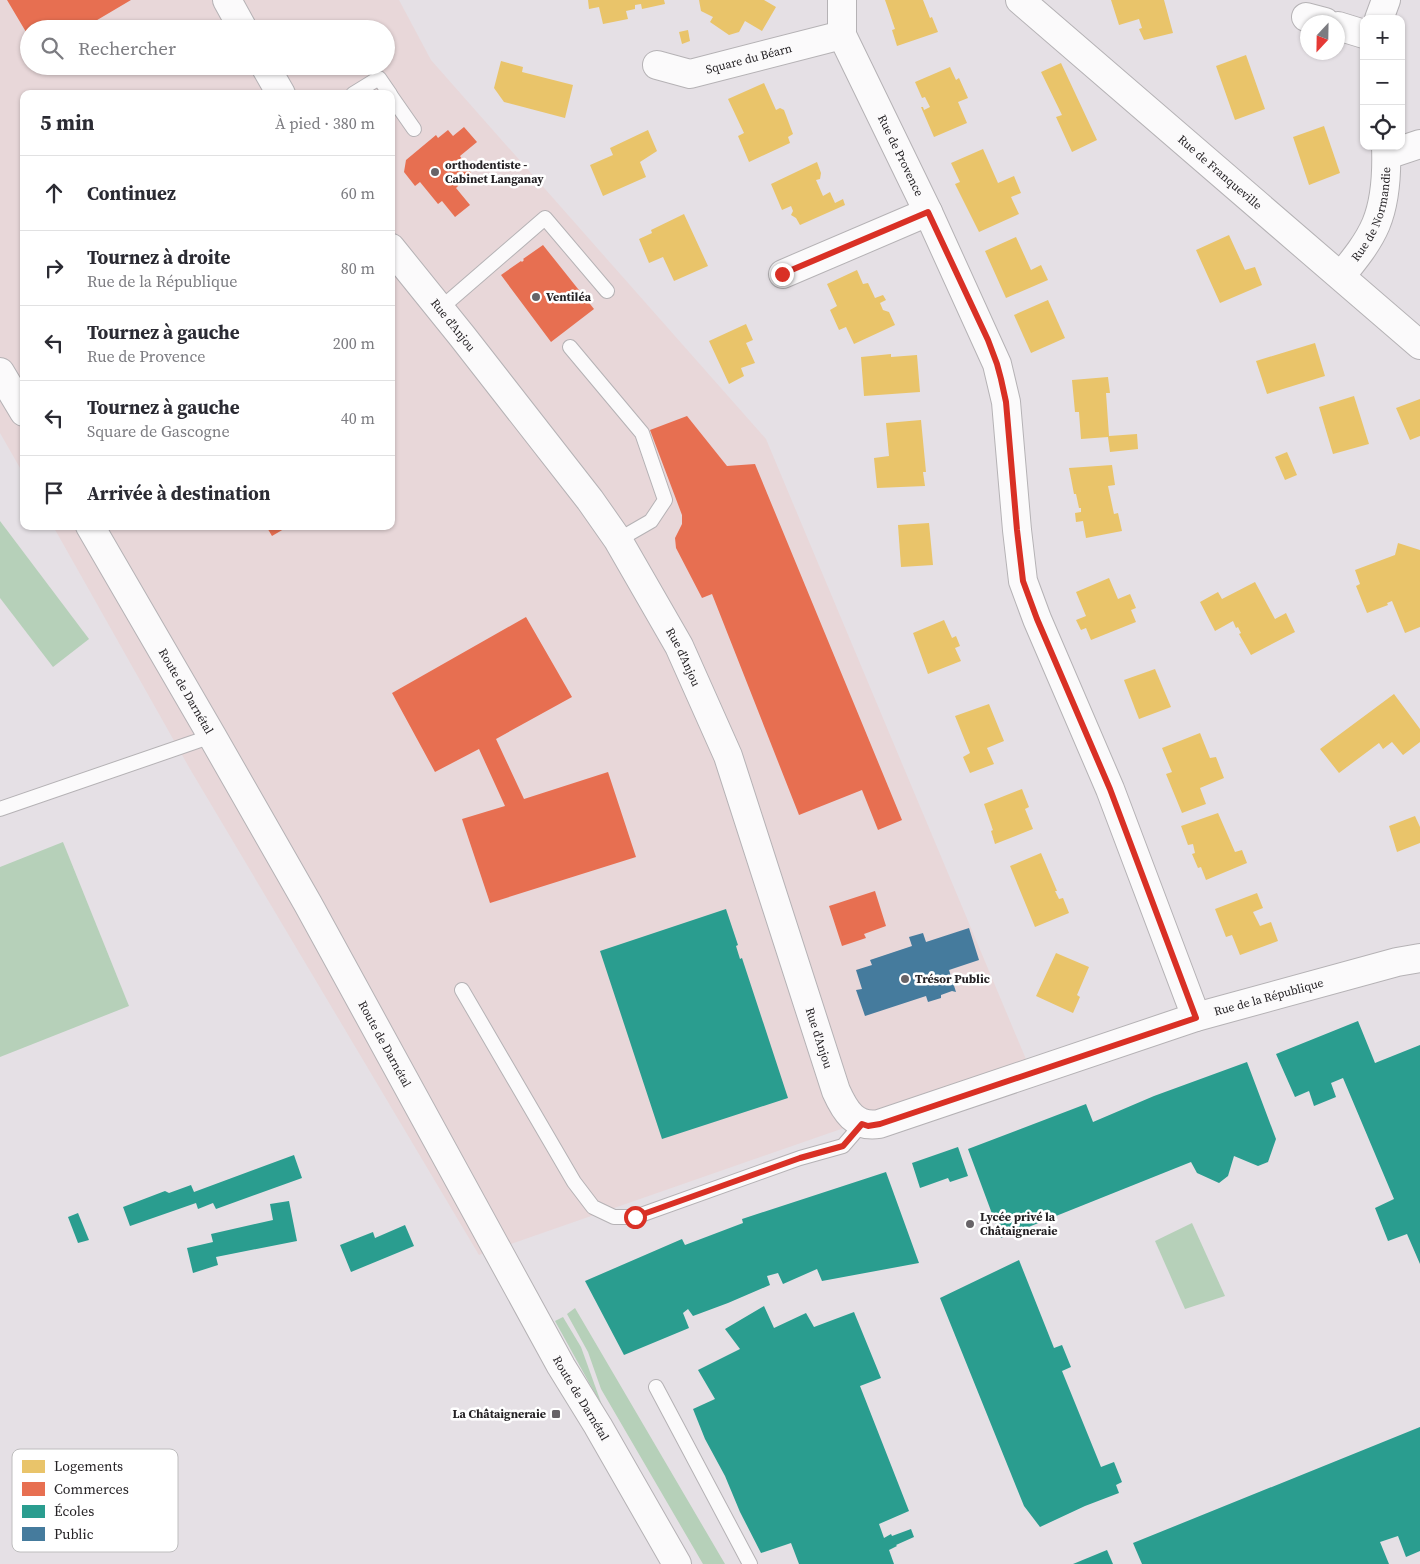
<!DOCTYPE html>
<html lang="fr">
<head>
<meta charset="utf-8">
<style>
	body { margin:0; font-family:"Source Serif 4",serif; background:#f2f2f3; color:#2b2b33 }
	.controls { position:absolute; right:15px; top:15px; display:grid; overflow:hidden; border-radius:10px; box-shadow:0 1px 4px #0004 }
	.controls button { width:45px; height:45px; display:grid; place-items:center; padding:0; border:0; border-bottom:1px solid #e1e1e2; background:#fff; color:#2b2b33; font:25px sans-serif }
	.compass { position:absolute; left:1300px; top:15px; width:45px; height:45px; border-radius:50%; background:#fff; box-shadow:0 1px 4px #0004; rotate:202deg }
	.stop { position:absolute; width:15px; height:15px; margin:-11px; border:4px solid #d93025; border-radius:50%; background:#fff }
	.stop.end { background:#d93025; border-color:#fff; box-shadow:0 1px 5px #0008 }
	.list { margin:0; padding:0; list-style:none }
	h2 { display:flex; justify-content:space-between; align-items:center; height:65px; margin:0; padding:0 20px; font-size:21px }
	h2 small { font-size:16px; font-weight:400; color:#7c7c81 }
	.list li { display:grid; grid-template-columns:32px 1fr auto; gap:15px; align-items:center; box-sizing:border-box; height:75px; padding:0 20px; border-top:1px solid #e1e1e2 }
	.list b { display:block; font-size:19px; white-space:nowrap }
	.list p { margin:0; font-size:16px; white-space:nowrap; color:#7c7c81 }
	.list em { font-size:16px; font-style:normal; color:#7c7c81 }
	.icon { flex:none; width:28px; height:28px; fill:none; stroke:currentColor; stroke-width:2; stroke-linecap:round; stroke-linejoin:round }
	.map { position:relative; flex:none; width:1420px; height:1564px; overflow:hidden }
	.search { position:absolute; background:#fff; box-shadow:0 1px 4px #0004; left:20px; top:20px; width:375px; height:55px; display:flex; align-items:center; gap:12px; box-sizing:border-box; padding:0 18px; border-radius:28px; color:#7c7c81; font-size:19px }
	.panel { position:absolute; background:#fff; box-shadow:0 1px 4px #0004; left:20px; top:90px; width:375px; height:440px; border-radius:10px }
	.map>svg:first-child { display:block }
	.commercial { fill:#e8d7d9; fill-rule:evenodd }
	.green { fill:#b6d0b9 }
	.homes { fill:#e9c46a }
	.shops { fill:#e76f51 }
	.schools { fill:#2a9d8f }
	.public { fill:#457b9d }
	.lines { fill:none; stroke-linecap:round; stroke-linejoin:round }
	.lane-casing { stroke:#b5b2b5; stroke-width:16 }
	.street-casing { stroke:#b5b2b5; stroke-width:30 }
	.secondary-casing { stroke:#b5b2b5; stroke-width:30 }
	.lane { stroke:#fbfafb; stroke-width:14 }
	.street { stroke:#fbfafb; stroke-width:28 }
	.secondary { stroke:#fbfafb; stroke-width:28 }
	.route { stroke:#d93025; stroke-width:6 }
	.poi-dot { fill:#686468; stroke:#fff; stroke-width:2 }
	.labels { text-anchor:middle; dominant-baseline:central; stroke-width:5; stroke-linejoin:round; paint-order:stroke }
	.street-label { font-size:12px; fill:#252225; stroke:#fff }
	.poi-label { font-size:12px; font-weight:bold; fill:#252225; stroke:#fff; text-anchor:start }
	.key { fill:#fff; stroke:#bebdbe; stroke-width:1 }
	.key-label { font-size:14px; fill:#252225 }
</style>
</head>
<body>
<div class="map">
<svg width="1420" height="1564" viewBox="0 0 1420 1564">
	<rect width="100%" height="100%" fill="#e5e0e5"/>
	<path class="commercial" d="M0 0H399L431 60 766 439 1028 1064 479 1255 190 769 53 526H391V94H24V475L0 433ZM29 29H386V66H29Z"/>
	<g class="green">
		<polygon points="0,521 89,639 53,667 0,598"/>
		<polygon points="63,842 129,1006 0,1057 0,867"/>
		<polygon points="1192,1223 1225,1296 1185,1309 1155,1241"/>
		<polygon points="575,1308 725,1564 703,1564 601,1389 588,1352 567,1314"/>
		<polygon points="563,1317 581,1347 603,1408 555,1321"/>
	</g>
	<g class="homes">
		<polygon points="588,0 664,0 665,4 642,9 641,4 635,5 635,9 626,11 628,19 603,24 599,7 589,9"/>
		<polygon points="699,0 764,0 776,7 762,31 745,21 739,32 729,35 710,22 713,17 701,11"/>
		<polygon points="885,0 923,0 930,18 932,17 938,32 897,46 892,30 895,29"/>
		<polygon points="1111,0 1164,0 1173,33 1144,40 1139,29 1142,28 1139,19 1119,25"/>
		<polygon points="688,30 690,41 682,44 679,32"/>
		<polygon points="1246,55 1265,109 1235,120 1216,66"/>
		<polygon points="501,61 523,67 522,72 573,85 565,118 504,102 494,88"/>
		<polygon points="1061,63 1097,140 1072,152 1056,117 1062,115 1041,72"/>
		<polygon points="950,67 956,80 959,78 968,98 958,102 967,123 934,137 921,107 923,107 924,110 930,107 925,97 922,98 915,82"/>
		<polygon points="764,83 776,110 780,108 784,110 793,134 788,137 790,143 749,162 738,136 744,133 728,99"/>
		<polygon points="1324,126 1340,173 1309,185 1293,137"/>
		<polygon points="648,130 657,151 640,162 646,177 603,196 590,165 613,155 610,148"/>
		<polygon points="983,149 998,183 1014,176 1021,193 1011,197 1019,214 979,232 955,184 960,182 951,163"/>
		<polygon points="817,162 821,173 820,179 816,180 823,196 830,192 835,203 843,199 845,205 800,225 796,218 791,215 793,211 791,206 782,210 771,184"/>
		<polygon points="684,214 708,266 674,281 663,257 649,263 639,239 652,233 651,230"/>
		<polygon points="1229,235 1245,270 1255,267 1262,285 1220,303 1196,250"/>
		<polygon points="1016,237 1031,270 1041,265 1048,280 1006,298 985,251"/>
		<polygon points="857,270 863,284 868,283 875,298 883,295 886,300 880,303 883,310 889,312 895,325 854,344 846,327 839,330 830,310 837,306 827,284"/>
		<polygon points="1048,300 1065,338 1031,353 1014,315"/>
		<polygon points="746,324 753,340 746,343 755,363 741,368 744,376 729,384 709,341"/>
		<polygon points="1315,343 1325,376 1267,394 1256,361"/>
		<polygon points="891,354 891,357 917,355 920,392 864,396 861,357"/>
		<polygon points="1108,377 1110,393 1106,393 1109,436 1137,434 1138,449 1110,452 1108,437 1081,439 1079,412 1075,412 1072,380"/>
		<polygon points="1354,396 1369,444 1333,454 1319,407"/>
		<polygon points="1420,399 1420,436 1410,440 1396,408"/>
		<polygon points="921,420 926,472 923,472 925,486 877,488 874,458 889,456 886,423"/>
		<polygon points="1287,452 1297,475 1285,480 1275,457"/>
		<polygon points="1112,465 1115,485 1108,486 1114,514 1118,513 1122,531 1086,538 1083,521 1076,522 1075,513 1081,512 1081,508 1079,508 1076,494 1074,494 1069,468"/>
		<polygon points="929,523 933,565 901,567 898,525"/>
		<polygon points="1398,543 1420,550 1420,627 1405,633 1392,601 1387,603 1388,605 1367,613 1356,586 1360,584 1355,570 1395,555"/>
		<polygon points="1109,578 1118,599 1130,594 1136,608 1131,610 1136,622 1091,640 1086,628 1081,630 1076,620 1086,616 1076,592"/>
		<polygon points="1255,582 1275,619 1286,613 1295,632 1251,655 1239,634 1241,633 1238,627 1236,628 1233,621 1215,631 1200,602 1218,592 1222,599"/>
		<polygon points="944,620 952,638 956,636 960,646 955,648 961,661 928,674 913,633"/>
		<polygon points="1155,669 1171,707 1139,719 1124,680"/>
		<polygon points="1394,694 1420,729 1420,742 1403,755 1392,742 1383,749 1379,743 1339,773 1320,749"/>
		<polygon points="989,704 1004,741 987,748 994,764 970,773 963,757 970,753 955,716"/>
		<polygon points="1200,733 1210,758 1216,757 1224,778 1200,788 1206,804 1182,813 1166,774 1172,772 1162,748"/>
		<polygon points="1022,789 1029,807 1025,809 1033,829 995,844 991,831 993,830 984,804"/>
		<polygon points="1218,813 1235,852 1242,850 1247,863 1206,880 1201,867 1198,868 1192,854 1195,853 1193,844 1188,845 1181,826"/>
		<polygon points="1415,816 1420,827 1420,843 1397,852 1389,826"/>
		<polygon points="1041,853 1057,891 1055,891 1059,899 1063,898 1069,913 1035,927 1010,866"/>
		<polygon points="1257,893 1263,908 1253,912 1260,926 1271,922 1278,941 1240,955 1232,935 1226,937 1215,909"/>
		<polygon points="1056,953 1089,967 1077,995 1080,997 1073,1013 1036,996"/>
	</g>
	<g class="shops">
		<polygon points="7,0 131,0 82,29 29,29 29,37"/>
		<polygon points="464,127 477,142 460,156 471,173 456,188 470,205 455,217 442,201 438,204 420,182 415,186 404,172 406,160 436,135 438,138 448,130 453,136"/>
		<polygon points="543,245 594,309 551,342 501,275 521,261 522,262 524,260 523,259"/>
		<polygon points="687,416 727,466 755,464 902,820 878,830 862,790 799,815 712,594 702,598 676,548 675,538 682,524 682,515 650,430"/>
		<polygon points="266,526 289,526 272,536"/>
		<polygon points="526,617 572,697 496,739 524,799 608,772 636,857 490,903 462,819 505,806 479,749 435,772 392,693"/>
		<polygon points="875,891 886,926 864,934 866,938 842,946 829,906"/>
	</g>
	<g class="schools">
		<polygon points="726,909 738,945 736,946 740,959 742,958 788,1098 662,1139 600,951"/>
		<polygon points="1358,1021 1375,1063 1420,1045 1420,1264 1407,1234 1388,1241 1375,1208 1394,1199 1343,1078 1331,1083 1336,1097 1314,1106 1309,1091 1295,1097 1276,1054"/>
		<polygon points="1247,1062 1276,1139 1268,1162 1258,1166 1234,1156 1228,1176 1219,1183 1197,1173 1191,1162 1001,1238 968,1149 1086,1104 1093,1122 1154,1096"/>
		<polygon points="958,1147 968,1176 950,1182 948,1178 920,1188 912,1163"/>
		<polygon points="294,1155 302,1178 216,1209 213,1203 198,1209 196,1203 130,1226 123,1207 165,1191 169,1193 191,1185 194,1192"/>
		<polygon points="886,1172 919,1263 822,1281 817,1269 783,1284 778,1273 767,1276 770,1285 728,1303 693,1316 688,1309 683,1313 689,1328 624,1355 585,1281 682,1239 685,1245 743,1223 742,1219"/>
		<polygon points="289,1201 297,1241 216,1257 218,1265 193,1273 187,1248 213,1242 211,1234 273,1220 270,1204"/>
		<polygon points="78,1213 89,1240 78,1243 68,1217"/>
		<polygon points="405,1225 414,1246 351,1272 340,1245 373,1232 375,1238"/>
		<polygon points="1019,1260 1054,1348 1062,1345 1071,1367 1062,1371 1101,1467 1114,1462 1122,1482 1116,1485 1119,1493 1085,1506 1040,1527 1024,1506 940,1298"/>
		<polygon points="764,1306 774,1328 806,1313 814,1327 854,1312 881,1378 860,1386 909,1511 879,1524 884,1538 891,1534 892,1536 911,1529 914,1537 896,1545 897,1546 889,1550 894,1564 799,1564 791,1543 761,1553 740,1512 725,1476 705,1439 693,1409 715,1399 698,1370 740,1349 725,1329"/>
		<polygon points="1420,1427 1420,1551 1406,1557 1398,1536 1380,1542 1389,1564 1142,1564 1133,1543"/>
		<polygon points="1107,1550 1113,1564 1073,1564"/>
	</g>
	<polygon class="public" points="969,928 979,960 949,970 956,992 952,991 941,995 941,998 928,1002 926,996 865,1016 856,990 862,989 856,970 872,965 870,960 912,946 909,937 923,933 926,942"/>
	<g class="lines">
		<g class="lane-casing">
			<g id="lane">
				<polyline points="353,94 379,78 390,94"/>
				<polyline points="391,96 414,129"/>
				<polyline points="441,308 545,218 607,291"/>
				<polyline points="570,347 642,433 665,500 651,521 618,540"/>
				<polyline points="0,809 212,736"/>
				<polyline points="462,990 574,1182 593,1207 614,1217 635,1217 800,1158 843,1146 862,1124"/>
				<polyline points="656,1387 750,1564"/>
			</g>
		</g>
		<g class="street-casing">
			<g id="street">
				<polyline points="227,0 243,29"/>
				<path id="s1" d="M842 0V35L928 212 997 364 1006 402 1017 530 1023 581 1037 619 1110 789 1196 1017"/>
				<path id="s2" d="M1020 0 1420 345"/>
				<polyline points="1306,17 1325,22"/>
				<polyline points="1379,19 1386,0"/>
				<polyline points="1338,26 1364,34"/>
				<path id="s3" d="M657 65 690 74 842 35"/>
				<polyline points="265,66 281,94"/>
				<polyline points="1387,155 1420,144"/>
				<path id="s4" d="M391 248 462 336 590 500 618 540 679 646 728 756 836 1091C845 1111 855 1128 879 1124L1196 1017 1397 962 1420 958"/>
				<polyline points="783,274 928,212"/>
				<path id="s5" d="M1341 276C1354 260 1368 243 1376 224 1386 200 1387 172 1386 146"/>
			</g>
		</g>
		<g class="secondary-casing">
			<g id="secondary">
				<polyline points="0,372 24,412"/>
				<path id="s6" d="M90 526 212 736 308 904 561 1366 598 1426 677 1564"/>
			</g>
		</g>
		<use href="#lane" class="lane"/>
		<use href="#street" class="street"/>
		<use href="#secondary" class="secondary"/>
	</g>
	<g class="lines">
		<polyline class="route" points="635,1217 800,1158 843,1146 862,1124 868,1126 880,1124 1196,1018 1110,789 1037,619 1023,581 1017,530 1006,402 1001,379 997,364 988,340 928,212 782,274"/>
	</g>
	<g class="poi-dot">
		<circle cx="435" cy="172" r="5"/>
		<circle cx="536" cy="297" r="5"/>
		<circle cx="905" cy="979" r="5"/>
		<circle cx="970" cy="1224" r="5"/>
		<rect x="551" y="1409" width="10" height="10" rx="2.5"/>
	</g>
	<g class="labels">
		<g class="street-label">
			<text stroke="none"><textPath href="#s3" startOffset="95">Square du Béarn</textPath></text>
			<text stroke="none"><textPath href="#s1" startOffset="169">Rue de Provence</textPath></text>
			<text stroke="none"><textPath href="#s2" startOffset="264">Rue de Franqueville</textPath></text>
			<text stroke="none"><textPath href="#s5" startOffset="71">Rue de Normandie</textPath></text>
			<text stroke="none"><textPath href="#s4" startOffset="99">Rue d'Anjou</textPath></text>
			<text stroke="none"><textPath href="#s4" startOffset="504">Rue d'Anjou</textPath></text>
			<text stroke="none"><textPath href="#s6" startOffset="191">Route de Darnétal</textPath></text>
			<text stroke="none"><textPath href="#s4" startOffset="1434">Rue de la République</textPath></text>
			<text stroke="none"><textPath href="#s4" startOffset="909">Rue d'Anjou</textPath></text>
			<text stroke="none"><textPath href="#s6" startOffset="596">Route de Darnétal</textPath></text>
			<text stroke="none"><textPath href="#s6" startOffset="1001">Route de Darnétal</textPath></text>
		</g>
		<g class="poi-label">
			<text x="445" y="165">orthodentiste -<tspan x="445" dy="14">Cabinet Langanay</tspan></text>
			<text x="546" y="297">Ventiléa</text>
			<text x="915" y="979">Trésor Public</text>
			<text x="980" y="1217">Lycée privé la<tspan x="980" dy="14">Châtaigneraie</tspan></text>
			<text x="546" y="1414" text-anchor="end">La Châtaigneraie</text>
		</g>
	</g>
	<rect x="12" y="1449" width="166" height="103" rx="8" class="key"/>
	<rect x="22" y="1460" width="23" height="13" fill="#e9c46a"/>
	<rect x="22" y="1482" width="23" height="14" fill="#e76f51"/>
	<rect x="22" y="1505" width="23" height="13" fill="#2a9d8f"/>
	<rect x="22" y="1527" width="23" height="14" fill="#457b9d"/>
	<g class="key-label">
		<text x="54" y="1471">Logements</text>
		<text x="54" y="1494">Commerces</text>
		<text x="54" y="1516">Écoles</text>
		<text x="54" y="1539">Public</text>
	</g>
</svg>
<div class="controls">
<button>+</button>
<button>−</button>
<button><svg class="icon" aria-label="locate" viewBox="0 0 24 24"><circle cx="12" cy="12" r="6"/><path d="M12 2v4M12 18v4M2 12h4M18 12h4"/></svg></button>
</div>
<svg class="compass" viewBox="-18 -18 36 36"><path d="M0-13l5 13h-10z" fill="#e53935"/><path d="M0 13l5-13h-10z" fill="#7c7c81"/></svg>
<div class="stop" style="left:635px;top:1217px"></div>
<div class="stop end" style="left:782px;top:274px"></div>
<div class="search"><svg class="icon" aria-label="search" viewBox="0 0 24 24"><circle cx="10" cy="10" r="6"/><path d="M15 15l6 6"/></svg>Rechercher</div>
<section class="panel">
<h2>5 min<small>À pied · 380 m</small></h2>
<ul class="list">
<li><svg class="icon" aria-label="ahead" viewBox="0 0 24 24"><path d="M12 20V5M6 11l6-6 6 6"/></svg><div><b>Continuez</b></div><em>60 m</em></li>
<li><svg class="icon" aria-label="right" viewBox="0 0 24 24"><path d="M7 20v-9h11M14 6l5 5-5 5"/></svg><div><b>Tournez à droite</b><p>Rue de la République</p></div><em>80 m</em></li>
<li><svg class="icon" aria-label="left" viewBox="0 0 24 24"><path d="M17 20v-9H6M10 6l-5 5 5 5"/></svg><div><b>Tournez à gauche</b><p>Rue de Provence</p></div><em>200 m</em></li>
<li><svg class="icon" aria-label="left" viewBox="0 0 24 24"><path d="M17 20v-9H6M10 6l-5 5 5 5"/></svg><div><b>Tournez à gauche</b><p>Square de Gascogne</p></div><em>40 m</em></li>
<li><svg class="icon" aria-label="arrive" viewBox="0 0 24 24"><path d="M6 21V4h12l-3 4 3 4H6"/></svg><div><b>Arrivée à destination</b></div></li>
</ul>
</section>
</div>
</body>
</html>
